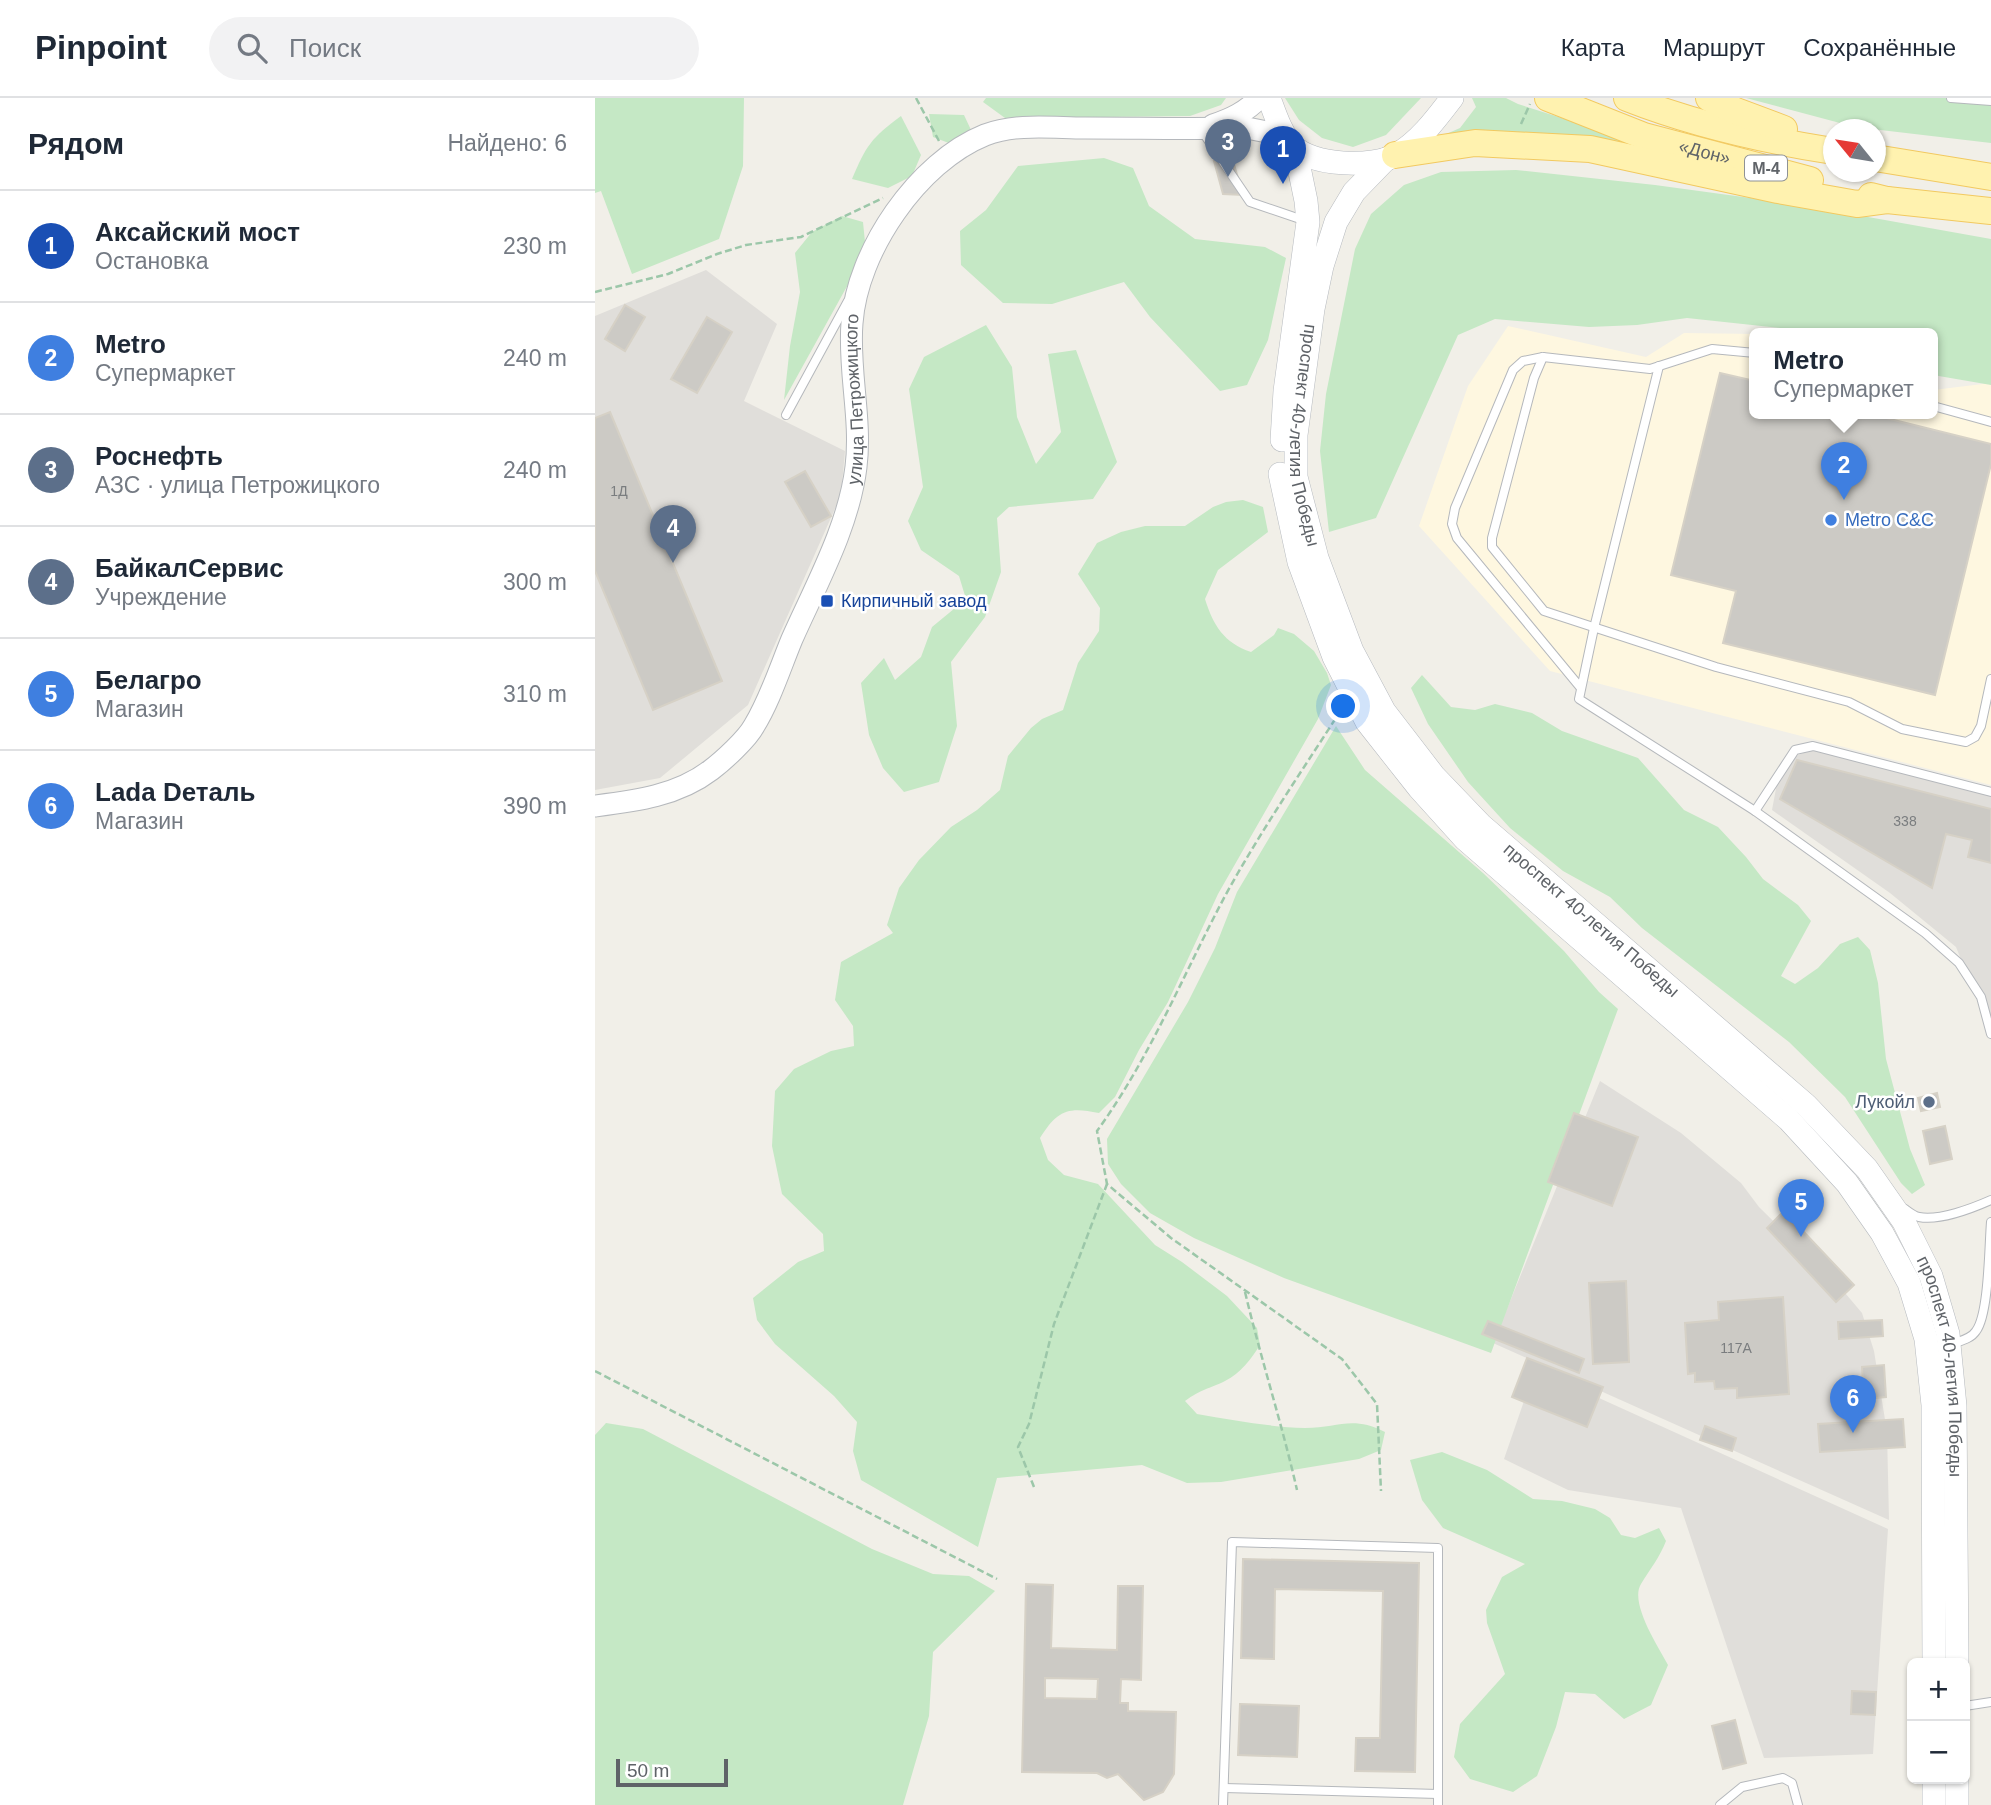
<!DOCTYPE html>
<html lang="ru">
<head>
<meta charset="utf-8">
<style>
	body { margin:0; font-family:Arial,sans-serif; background:#f2f2f3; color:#1f2937 }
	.controls { position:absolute; right:21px; bottom:21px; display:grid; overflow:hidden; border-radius:10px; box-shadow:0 2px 5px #0004 }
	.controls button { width:63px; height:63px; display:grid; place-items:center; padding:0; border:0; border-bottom:2px solid #e0e1e3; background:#fff; color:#1f2937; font:35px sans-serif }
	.compass { position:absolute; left:1228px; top:21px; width:63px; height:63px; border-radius:50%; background:#fff; box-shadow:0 2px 5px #0004; rotate:300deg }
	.scale { position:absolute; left:21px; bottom:18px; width:112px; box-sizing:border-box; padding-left:7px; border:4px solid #5f6368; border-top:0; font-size:19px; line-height:24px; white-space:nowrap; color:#5f6368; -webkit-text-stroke:5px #fff; paint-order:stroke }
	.you { position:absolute; left:749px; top:609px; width:24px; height:24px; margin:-18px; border:5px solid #fff; border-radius:50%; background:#1a73e8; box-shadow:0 0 0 10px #1a73e833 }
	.badge { display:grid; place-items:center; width:46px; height:46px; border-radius:50%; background:#ea4335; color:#fff; font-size:23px; font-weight:700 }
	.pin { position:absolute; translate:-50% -58px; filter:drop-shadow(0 2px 4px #0008) }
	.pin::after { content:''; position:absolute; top:37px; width:24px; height:21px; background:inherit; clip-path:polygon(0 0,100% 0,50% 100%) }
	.popup { position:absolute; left:1154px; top:230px; width:189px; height:91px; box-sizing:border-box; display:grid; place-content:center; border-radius:10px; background:#fff; filter:drop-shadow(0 2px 5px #0005); font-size:23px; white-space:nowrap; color:#747a83 }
	.popup b { font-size:26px; color:#1f2937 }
	.popup::after { content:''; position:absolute; left:50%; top:100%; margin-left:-14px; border:14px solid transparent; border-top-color:#fff }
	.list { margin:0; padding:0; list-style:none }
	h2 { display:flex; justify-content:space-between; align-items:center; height:91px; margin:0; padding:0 28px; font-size:30px }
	h2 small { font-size:23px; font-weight:400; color:#747a83 }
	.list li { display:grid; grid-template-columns:46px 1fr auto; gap:21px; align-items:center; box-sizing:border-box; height:112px; padding:0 28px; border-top:2px solid #e0e1e3 }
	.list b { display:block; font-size:26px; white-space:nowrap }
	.list p { margin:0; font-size:23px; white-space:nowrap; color:#747a83 }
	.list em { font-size:23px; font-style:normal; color:#747a83 }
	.icon { flex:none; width:38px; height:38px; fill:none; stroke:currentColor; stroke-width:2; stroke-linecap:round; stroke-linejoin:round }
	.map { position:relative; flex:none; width:1396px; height:1707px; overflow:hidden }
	header { display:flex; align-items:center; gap:42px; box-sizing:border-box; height:98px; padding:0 35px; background:#fff; border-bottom:2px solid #e0e1e3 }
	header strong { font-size:33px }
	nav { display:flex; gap:38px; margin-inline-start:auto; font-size:24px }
	.search { width:490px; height:63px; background:#f2f2f3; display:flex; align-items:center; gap:18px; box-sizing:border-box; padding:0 24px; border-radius:38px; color:#747a83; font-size:26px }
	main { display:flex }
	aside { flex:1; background:#fff }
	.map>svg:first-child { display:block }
	.commercial { fill:#fef7e0 }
	.industrial { fill:#e0deda }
	.green { fill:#c5e8c5 }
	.building { fill:#cccac5; stroke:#d6d1c6; stroke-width:2; fill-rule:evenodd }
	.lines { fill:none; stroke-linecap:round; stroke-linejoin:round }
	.service-casing { stroke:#b5b8bc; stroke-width:10 }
	.tertiary-casing { stroke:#b5b8bc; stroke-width:23 }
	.secondary-casing { stroke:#b6babf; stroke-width:24 }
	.primary-casing { stroke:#f2c960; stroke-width:28 }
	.path { stroke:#9cc7a9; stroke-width:2.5; stroke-dasharray:7 3.5; stroke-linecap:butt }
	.service { stroke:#fff; stroke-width:8 }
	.tertiary { stroke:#fff; stroke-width:21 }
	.secondary { stroke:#fff; stroke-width:23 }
	.primary { stroke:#fff2af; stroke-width:26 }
	.shop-dot { fill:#3f7fe0; stroke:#fff; stroke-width:2.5 }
	.transit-dot { fill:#1a4fb4; stroke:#fff; stroke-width:2.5 }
	.service-dot { fill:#5c6f8a; stroke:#fff; stroke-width:2.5 }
	.labels { text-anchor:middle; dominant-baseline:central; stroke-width:5; stroke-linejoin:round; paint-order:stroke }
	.number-label { font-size:14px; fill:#7a7d7f }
	.shield { fill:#fff; stroke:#8f9295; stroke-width:2 }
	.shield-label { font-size:16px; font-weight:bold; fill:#5f6368 }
	.street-label { font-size:18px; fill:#5f6368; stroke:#fff }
	.shop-label { font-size:18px; fill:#366cbe; stroke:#fff; text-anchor:start }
	.transit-label { font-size:18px; fill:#164399; stroke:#fff; text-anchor:start }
	.service-label { font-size:18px; fill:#4e5e75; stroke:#fff; text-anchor:end }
</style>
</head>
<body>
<header>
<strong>Pinpoint</strong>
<div class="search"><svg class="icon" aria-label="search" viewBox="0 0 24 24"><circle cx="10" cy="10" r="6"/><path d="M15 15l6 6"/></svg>Поиск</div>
<nav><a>Карта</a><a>Маршрут</a><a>Сохранённые</a></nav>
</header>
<main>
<aside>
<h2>Рядом<small>Найдено: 6</small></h2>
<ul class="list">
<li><span class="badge" style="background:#1a4fb4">1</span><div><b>Аксайский мост</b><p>Остановка</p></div><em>230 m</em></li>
<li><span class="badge" style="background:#3f7fe0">2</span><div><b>Metro</b><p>Супермаркет</p></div><em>240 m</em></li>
<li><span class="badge" style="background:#5c6f8a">3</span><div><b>Роснефть</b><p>АЗС · улица Петрожицкого</p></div><em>240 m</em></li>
<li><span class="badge" style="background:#5c6f8a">4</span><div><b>БайкалСервис</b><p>Учреждение</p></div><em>300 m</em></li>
<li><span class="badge" style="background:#3f7fe0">5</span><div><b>Белагро</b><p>Магазин</p></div><em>310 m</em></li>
<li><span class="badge" style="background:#3f7fe0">6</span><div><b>Lada Dеталь</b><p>Магазин</p></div><em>390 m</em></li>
</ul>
</aside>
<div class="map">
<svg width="1396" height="1707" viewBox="0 0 1396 1707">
	<rect width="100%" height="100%" fill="#f1efe8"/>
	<polygon class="commercial" points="913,228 1051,259 1089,235 1160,236 1160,316 1338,316 1338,292 1396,285 1396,687 955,573 824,428 873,288"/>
	<g class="industrial">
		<polygon points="111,172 182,226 149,303 250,353 246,397 153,607 65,680 0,692 0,218"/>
		<polygon points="1216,652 1396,691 1396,936 1361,849 1295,795 1177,712 1186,664"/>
		<polygon points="1005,983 1086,1035 1146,1085 1164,1109 1245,1189 1267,1215 1279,1253 1292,1334 1294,1422 898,1245"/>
		<polygon points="940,1271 1293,1431 1278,1656 1169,1660 1086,1410 973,1392 909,1361"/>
	</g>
	<g class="green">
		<polygon points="0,0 149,0 148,68 124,141 37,176 6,93 0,95"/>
		<polygon points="391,0 631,0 626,7 595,18 410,20 388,4"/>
		<polygon points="690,0 826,0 791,37 758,49 727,40 704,22"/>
		<polygon points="877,0 911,0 923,6 1077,55 849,37 865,30 881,9"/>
		<polygon points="1151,0 1396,0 1396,45 1260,29"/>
		<polygon points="334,16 369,17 376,32 359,47 338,39"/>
		<path d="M306 18 326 57 317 78 293 90 257 81C271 48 276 40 306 18Z"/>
		<polygon points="509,60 538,70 554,108 600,141 670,149 691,160 673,242 652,287 625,293 555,219 529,184 457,206 408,205 366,167 365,133 391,112 423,68"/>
		<polygon points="921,72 1060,87 1206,107 1396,141 1396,287 1338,277 1338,236 1198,236 1185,230 1092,220 1042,227 994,229 900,221 863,237 781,420 734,434 725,353 731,296 760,151 776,116 809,87 846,74"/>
		<polygon points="247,118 268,124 271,154 189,302 195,248 205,194 200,155 217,134"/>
		<polygon points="391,227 417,269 422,319 441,366 466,334 453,256 481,252 522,364 498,401 414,409 402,420 406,474 390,519 356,564 362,628 344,684 309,694 288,670 274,637 266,585 289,560 300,582 326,559 337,529 371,501 364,478 326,452 313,423 328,389 314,291 329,259"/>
		<path d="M648 402 668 409 673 434 623 472 610 501C618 527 629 545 656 554L679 537 683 530 699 536 719 553 732 575 736 587 723 621 623 796 573 904 544 952 520 999 504 1015C472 1008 462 1013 445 1040L453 1062 469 1077 503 1086 560 1147 587 1164 632 1198 662 1230 665 1247C656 1261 646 1275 630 1283 614 1291 606 1291 590 1303L602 1316C637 1322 674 1329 710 1330 743 1330 757 1317 790 1334L786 1352 764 1361 626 1384 592 1385 547 1367 402 1380 383 1449 266 1382 258 1353 262 1324 239 1298 180 1246 162 1222 158 1200 203 1164 229 1153 228 1136 187 1096 177 1048 180 993 199 971 236 953 259 948 258 928 240 902 246 864 298 835 292 827 304 790 324 762 356 729 382 712 405 692 413 658 436 630 447 621 468 612 483 565 504 533 505 510 483 476 502 445 526 434 550 428H590L618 409 631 404Z"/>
		<polygon points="827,577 856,609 880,612 900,606 937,615 967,633 1043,660 1089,712 1123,729 1151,759 1168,781 1203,807 1216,823 1186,878 1200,886 1223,870 1245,846 1263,839 1275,852 1283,885 1291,961 1315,1051 1330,1087 1317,1096 1306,1085 1250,999 1194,944 1047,830 1015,799 968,773 915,730 873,684 833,626 816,590"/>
		<polygon points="741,628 770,672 888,775 969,853 1004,894 1023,911 896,1255 689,1180 599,1140 555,1115 526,1086 513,1066 512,1041 593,904 620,850 642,794"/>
		<polygon points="11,1325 48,1331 277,1451 338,1476 374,1478 400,1493 338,1554 334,1618 308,1707 0,1707 0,1337"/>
		<path d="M847 1354 892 1372 938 1401 967 1403 1000 1411 1015 1420 1026 1437 1040 1440 1064 1430 1071 1443C1065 1459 1055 1471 1046 1486 1034 1505 1064 1550 1073 1567L1056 1607 1029 1621 1000 1596 970 1594 961 1629 942 1678 918 1694 875 1681 859 1659 865 1626 910 1576 892 1525 891 1512 907 1479 930 1466 848 1430 827 1402 815 1362Z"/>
	</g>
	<g class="building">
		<polygon points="619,63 638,63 648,97 628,96"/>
		<polygon points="30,207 50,219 30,253 10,241"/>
		<polygon points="112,219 137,234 102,295 76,281"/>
		<polygon points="1125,275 1160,283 1160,316 1275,316 1396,346 1396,366 1340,597 1128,545 1141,493 1076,477"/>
		<polygon points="15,314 127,583 58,612 0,473 0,320"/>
		<polygon points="210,373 236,418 216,429 190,384"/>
		<polygon points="1202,662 1396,711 1396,765 1373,759 1377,742 1351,736 1337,790 1185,701"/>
		<polygon points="1342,995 1345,1009 1326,1013 1323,1000"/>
		<polygon points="979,1015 1043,1039 1017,1108 953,1084"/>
		<polygon points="1350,1028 1357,1061 1335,1066 1328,1033"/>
		<polygon points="1189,1113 1259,1187 1241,1204 1172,1130"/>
		<polygon points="1031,1183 1034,1264 998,1266 994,1185"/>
		<polygon points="1188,1199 1194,1296 1142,1300 1142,1290 1120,1291 1119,1283 1100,1284 1100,1275 1093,1276 1090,1225 1124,1222 1123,1204"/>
		<polygon points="1287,1222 1288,1238 1244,1241 1243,1224"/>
		<polygon points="893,1223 989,1261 984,1275 887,1236"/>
		<polygon points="932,1260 1008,1289 992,1329 917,1299"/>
		<polygon points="1289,1267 1291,1299 1269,1301 1267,1269"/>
		<polygon points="1308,1321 1310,1349 1225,1354 1223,1326"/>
		<polygon points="1110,1328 1141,1340 1137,1353 1105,1342"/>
		<polygon points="648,1461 824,1465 820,1674 760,1673 761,1640 785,1640 788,1493 680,1491 679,1561 646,1560"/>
		<path d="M431 1486 458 1487 456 1550 522 1552 523 1488H548L546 1582 526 1581 525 1605H533V1613L581 1614 579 1676 568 1694 549 1702 523 1676 512 1680 502 1675 427 1674ZM450 1580 503 1581 502 1601 450 1600Z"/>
		<polygon points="1257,1593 1281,1594 1280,1617 1256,1616"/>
		<polygon points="645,1606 704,1608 702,1659 643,1657"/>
		<polygon points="1140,1622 1151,1665 1128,1671 1117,1628"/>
	</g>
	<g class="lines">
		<g class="service-casing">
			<g id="service">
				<polyline points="1356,0 1396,3"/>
				<polyline points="607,33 655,104 711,123"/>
				<polyline points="948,259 939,280 897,440 897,449 949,513 1121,569 1254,604 1307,631 1371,644 1380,639 1386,628 1396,581"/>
				<polyline points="1064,268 999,530 984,601 1160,713 1330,835 1364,865 1386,899 1396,936"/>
				<polyline points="1338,308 1396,324"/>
				<polyline points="191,317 253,203"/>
				<polyline points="985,589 862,440 857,426 860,410 918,272 928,263 948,259 1055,271 1117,251 1160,255"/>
				<polyline points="1160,713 1200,652 1218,648 1396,694"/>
				<path d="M1310 1111C1314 1114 1319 1118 1324 1119 1344 1123 1378 1110 1396 1102"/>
				<path d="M1357 1246C1365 1243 1376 1241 1381 1233 1394 1216 1394 1148 1396 1124"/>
				<polyline points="1370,1608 1396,1604"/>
				<polyline points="629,1690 843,1696"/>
				<polyline points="628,1707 637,1444 843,1450 843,1707"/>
				<polyline points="1125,1707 1147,1689 1188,1680 1197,1685 1203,1707"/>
			</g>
		</g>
		<g class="tertiary-casing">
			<g id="tertiary">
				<path d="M618 27C636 21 651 14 664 0"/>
				<path id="s1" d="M0 708C40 703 82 698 116 672 128 663 152 641 159 628 175 602 185 570 197 541 221 487 254 428 261 369 267 321 253 272 257 225 262 153 323 64 390 37 421 25 458 30 490 30 544 30 598 31 652 30L672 34 694 43"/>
			</g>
		</g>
		<g class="secondary-casing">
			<g id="secondary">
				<path d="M674 0C680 16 686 36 698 48 717 68 778 70 801 57 824 44 841 21 857 0"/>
				<path id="s2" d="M791 61 759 94 741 124 727 168 718 211 701 337V379L722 460 757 553 789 613 839 678 886 727 1211 1007 1272 1071 1309 1124 1336 1178 1353 1236 1360 1308 1362 1565"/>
				<polyline points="687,342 690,293 713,124 711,103 700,50"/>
				<polyline points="685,376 704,464 739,559 772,624 824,690 870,741 1194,1022 1252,1085 1287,1135 1314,1185 1331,1241 1338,1307 1339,1565"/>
				<polyline points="1339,1681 1339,1707"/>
				<polyline points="1362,1707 1362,1681"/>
			</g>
		</g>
		<g class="primary-casing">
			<g id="primary">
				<path id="s3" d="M953 0 1049 38 1215 82"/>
				<path d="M1032 0C1098 26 1168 42 1238 53"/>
				<polyline points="1114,0 1141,13 1189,31"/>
				<polyline points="800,57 880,45 995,51 1183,92 1262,106 1292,102"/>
				<polyline points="1280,60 1396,79"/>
				<polyline points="1276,98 1292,102 1396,113"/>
			</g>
		</g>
		<g class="path">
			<polyline points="321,0 344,43"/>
			<polyline points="926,26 935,6"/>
			<polyline points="0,194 73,176 122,156 151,147 206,139 288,100"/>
			<path d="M746 612C707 673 665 734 630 798 588 877 555 960 502 1033L512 1086 576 1140 747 1261 782 1306 786 1393"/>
			<path d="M650 1194C666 1261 687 1326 702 1392"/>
			<polyline points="0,1273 402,1481"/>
			<polyline points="439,1389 423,1349 434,1326 459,1226 512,1086"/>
		</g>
		<use href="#service" class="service"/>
		<use href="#tertiary" class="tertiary"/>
		<use href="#secondary" class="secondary"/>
		<use href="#primary" class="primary"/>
	</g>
	<circle class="shop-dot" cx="1236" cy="422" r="7"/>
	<rect class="transit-dot" x="225" y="496" width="14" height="14" rx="3.5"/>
	<circle class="service-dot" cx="1334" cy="1004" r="7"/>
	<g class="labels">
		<g class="number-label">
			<text x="24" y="393">1Д</text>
			<text x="1310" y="723">338</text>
			<text x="1141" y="1250">117А</text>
		</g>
		<rect class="shield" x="1150" y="57.5" width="42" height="25" rx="5"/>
		<g class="shield-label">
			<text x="1171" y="70">М-4</text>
		</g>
		<g class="street-label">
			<text stroke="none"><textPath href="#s3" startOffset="166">«Дон»</textPath></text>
			<text stroke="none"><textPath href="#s1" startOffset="532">улица Петрожицкого</textPath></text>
			<text stroke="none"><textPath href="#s2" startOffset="299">проспект 40-летия Победы</textPath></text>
			<text stroke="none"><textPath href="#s2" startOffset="887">проспект 40-летия Победы</textPath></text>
			<text stroke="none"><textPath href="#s2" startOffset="1475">проспект 40-летия Победы</textPath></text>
		</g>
		<g class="shop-label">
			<text x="1250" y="422">Metro C&amp;C</text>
		</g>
		<g class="transit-label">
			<text x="246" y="503">Кирпичный завод</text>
		</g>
		<g class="service-label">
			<text x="1320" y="1004">Лукойл</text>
		</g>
	</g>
</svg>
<div class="controls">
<button>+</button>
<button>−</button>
</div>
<svg class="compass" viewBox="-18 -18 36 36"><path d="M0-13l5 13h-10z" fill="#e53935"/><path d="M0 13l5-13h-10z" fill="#747a83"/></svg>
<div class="scale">50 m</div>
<div class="you"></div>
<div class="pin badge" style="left:688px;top:86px;background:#1a4fb4">1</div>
<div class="pin badge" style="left:1249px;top:402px;background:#3f7fe0">2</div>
<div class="popup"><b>Metro</b>Супермаркет</div>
<div class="pin badge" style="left:633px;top:79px;background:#5c6f8a">3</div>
<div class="pin badge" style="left:78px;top:465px;background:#5c6f8a">4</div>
<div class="pin badge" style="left:1206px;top:1139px;background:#3f7fe0">5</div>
<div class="pin badge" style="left:1258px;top:1335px;background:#3f7fe0">6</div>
</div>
</main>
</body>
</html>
